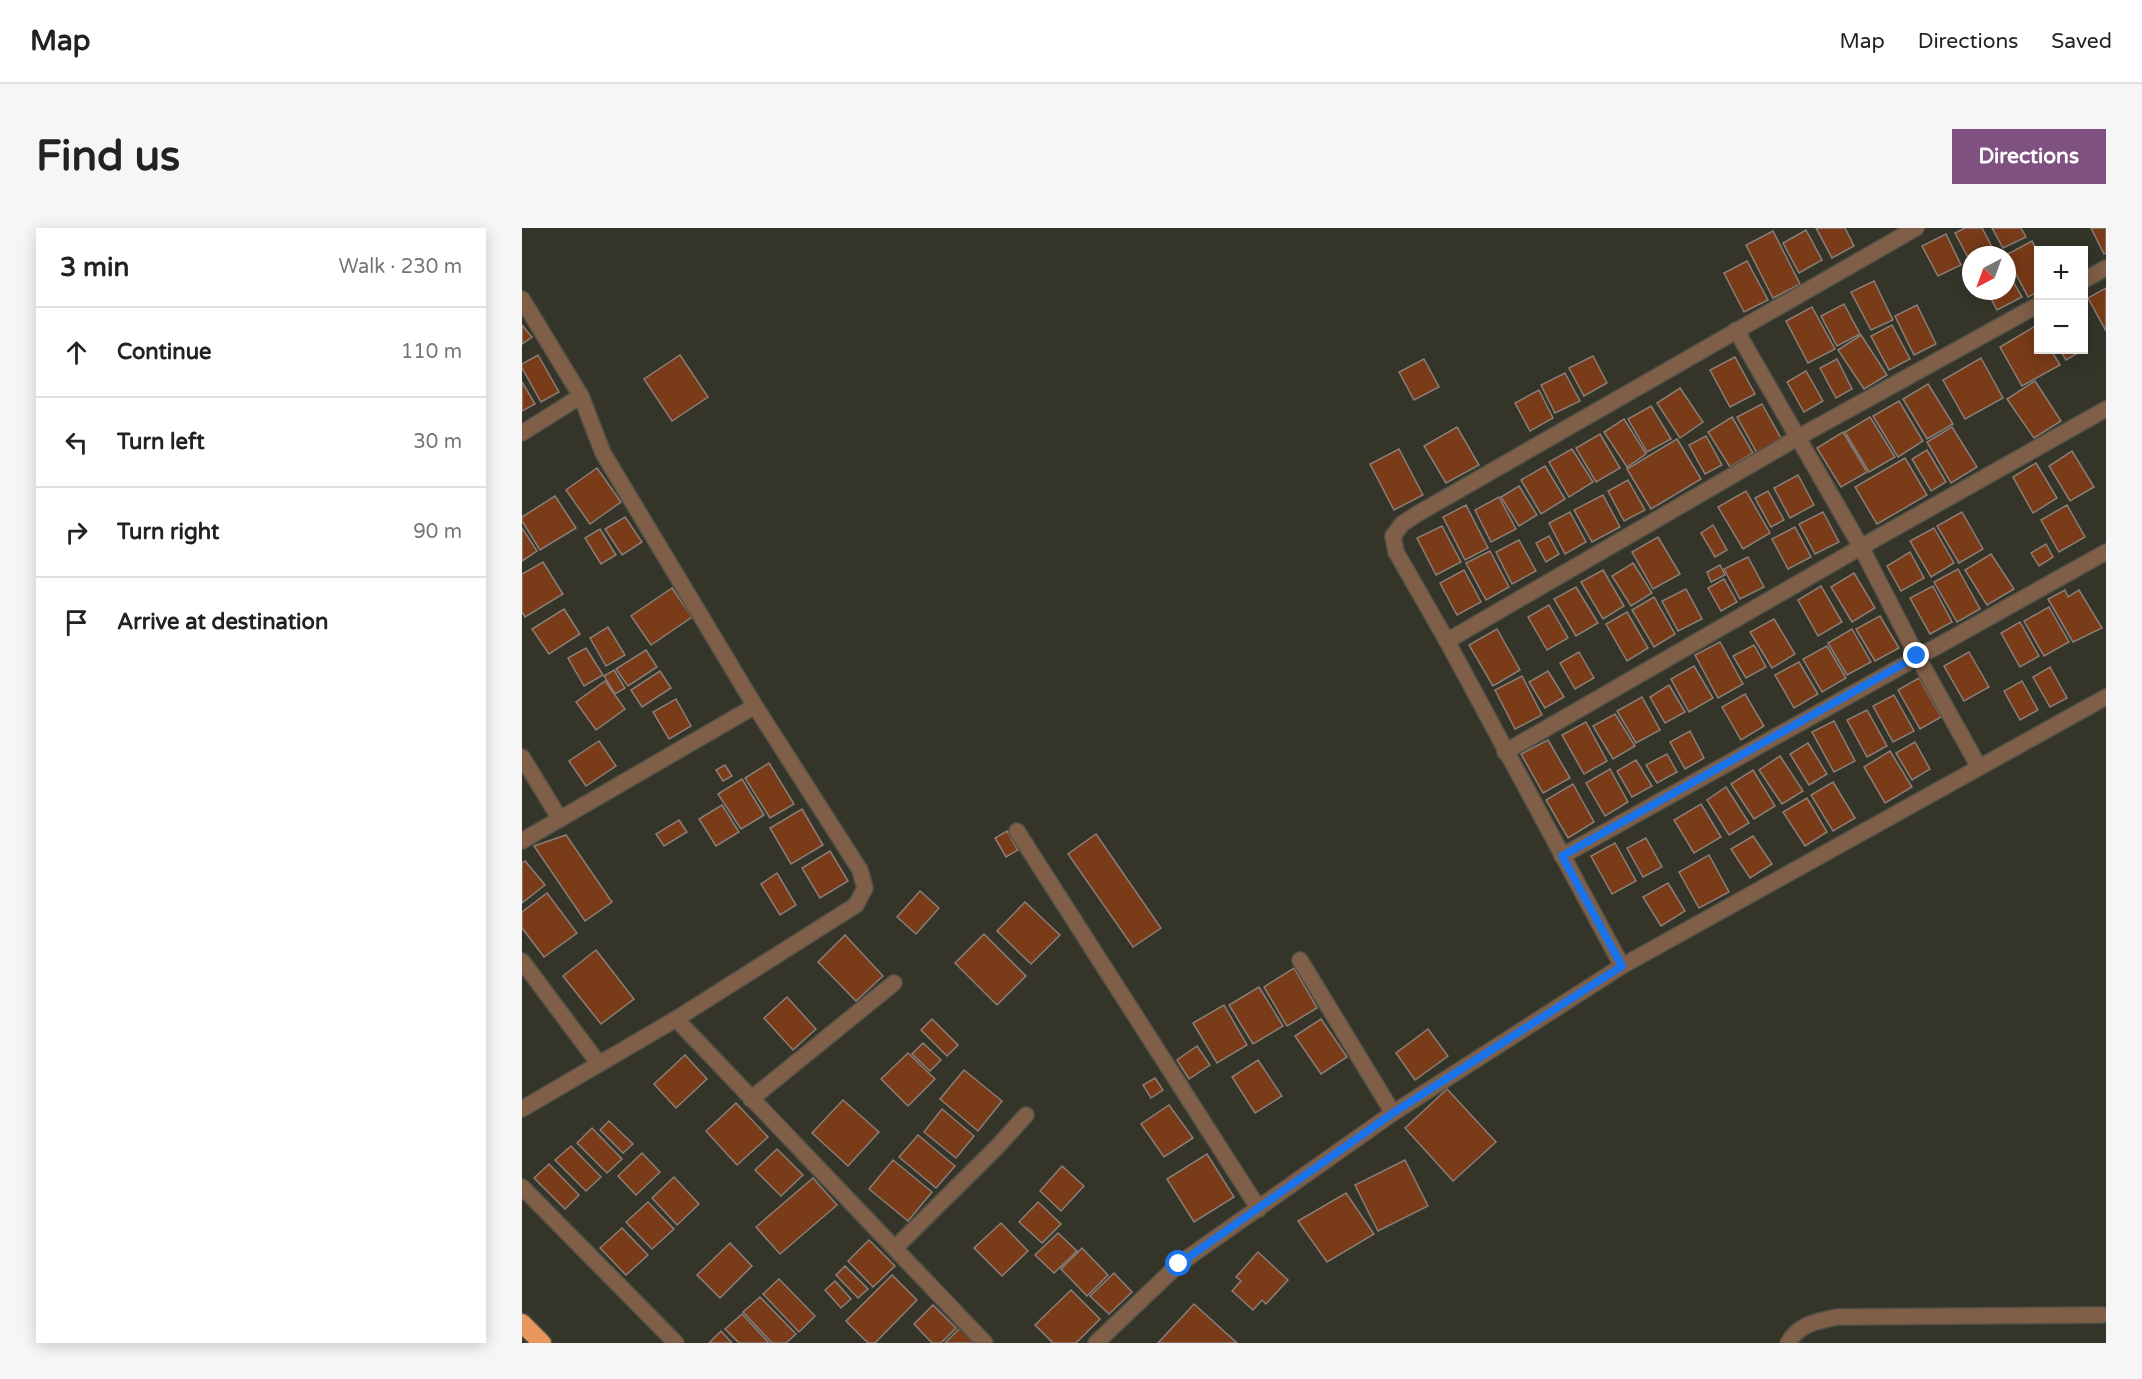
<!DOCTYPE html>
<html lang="en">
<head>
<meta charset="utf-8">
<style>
	body { margin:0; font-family:"Varela Round",sans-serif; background:#f6f6f6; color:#222 }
	.controls { position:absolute; right:18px; top:18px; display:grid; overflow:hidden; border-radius:0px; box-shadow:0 3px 15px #0003 }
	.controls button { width:54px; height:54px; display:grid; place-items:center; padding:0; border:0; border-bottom:2px solid #e0e0e0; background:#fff; color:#222; font:30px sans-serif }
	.compass { position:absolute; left:1440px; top:18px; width:54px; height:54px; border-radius:50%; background:#fff; box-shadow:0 3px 15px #0003; rotate:221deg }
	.stop { position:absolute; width:18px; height:18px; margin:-14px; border:4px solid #1a73e8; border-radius:50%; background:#fff }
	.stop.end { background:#1a73e8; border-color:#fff; box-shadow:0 2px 6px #0008 }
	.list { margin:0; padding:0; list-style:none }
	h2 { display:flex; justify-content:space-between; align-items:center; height:78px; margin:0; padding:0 24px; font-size:26px }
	h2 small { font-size:20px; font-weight:400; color:#767676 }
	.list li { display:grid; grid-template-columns:39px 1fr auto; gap:18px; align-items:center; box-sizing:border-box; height:90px; padding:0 24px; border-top:2px solid #e0e0e0 }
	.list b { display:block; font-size:22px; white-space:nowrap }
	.list em { font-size:20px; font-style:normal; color:#767676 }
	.icon { flex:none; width:33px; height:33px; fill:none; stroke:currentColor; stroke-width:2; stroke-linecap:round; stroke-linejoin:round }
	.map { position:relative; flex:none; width:1584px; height:1115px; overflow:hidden; border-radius:0px }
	header { display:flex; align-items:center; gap:36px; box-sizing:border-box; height:84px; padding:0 30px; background:#fff; border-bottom:2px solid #e0e0e0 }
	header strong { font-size:28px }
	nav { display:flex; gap:33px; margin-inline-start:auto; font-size:21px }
	.intro { display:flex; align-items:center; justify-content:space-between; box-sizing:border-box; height:144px; padding:0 36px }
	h1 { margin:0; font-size:42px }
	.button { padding:15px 27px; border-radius:0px; background:#7e5181; color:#fff; font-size:21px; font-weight:700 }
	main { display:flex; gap:36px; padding:0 36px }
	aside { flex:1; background:#fff; border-radius:0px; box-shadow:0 3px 15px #0003 }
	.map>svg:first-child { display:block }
	.building { fill:#793b18; stroke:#8a7e78; stroke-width:1.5 }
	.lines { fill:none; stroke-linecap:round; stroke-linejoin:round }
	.minor-casing { stroke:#525147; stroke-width:18 }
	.highway-casing { stroke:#525147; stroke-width:21 }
	.minor { stroke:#805f48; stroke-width:15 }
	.highway { stroke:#e8975e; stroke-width:18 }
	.route { stroke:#1a73e8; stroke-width:8 }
</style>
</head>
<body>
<header>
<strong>Map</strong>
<nav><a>Map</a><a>Directions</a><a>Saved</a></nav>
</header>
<div class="intro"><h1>Find us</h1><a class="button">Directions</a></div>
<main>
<aside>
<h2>3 min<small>Walk · 230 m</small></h2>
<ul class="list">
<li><svg class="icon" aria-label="ahead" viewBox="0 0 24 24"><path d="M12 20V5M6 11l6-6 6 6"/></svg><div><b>Continue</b></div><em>110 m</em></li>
<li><svg class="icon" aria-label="left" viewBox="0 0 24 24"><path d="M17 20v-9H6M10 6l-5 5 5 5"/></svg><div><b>Turn left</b></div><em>30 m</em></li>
<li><svg class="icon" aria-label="right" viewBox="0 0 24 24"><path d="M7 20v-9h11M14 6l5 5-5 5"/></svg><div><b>Turn right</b></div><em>90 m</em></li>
<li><svg class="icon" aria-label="arrive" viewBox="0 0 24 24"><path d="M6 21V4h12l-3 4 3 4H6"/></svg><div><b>Arrive at destination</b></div></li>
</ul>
</aside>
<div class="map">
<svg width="1584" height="1115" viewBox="0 0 1584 1115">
	<rect width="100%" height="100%" fill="#353429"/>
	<g class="building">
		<polygon points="1294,0 1323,0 1332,18 1310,30"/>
		<polygon points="1443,0 1460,0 1472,23 1465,27 1449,27 1449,35 1433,5"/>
		<polygon points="1470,0 1499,0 1504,9 1481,20"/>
		<polygon points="1569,0 1584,0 1584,25 1582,26"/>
		<polygon points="1284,2 1300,32 1277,45 1261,15"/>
		<polygon points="1251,3 1278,56 1251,70 1224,17"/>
		<polygon points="1424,6 1439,37 1416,48 1400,18"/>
		<polygon points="1510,13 1516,25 1516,64 1506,69 1484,27"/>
		<polygon points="1225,33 1246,72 1222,84 1202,45"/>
		<polygon points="1485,43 1500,69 1475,82 1465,63 1485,63"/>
		<polygon points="1352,53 1371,92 1349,102 1329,64"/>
		<polygon points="1584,60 1584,103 1566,70"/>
		<polygon points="1322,76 1338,106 1315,118 1299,88"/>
		<polygon points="1395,77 1414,116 1392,127 1373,88"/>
		<polygon points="1290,79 1313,121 1286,135 1264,93"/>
		<polygon points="0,97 10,109 0,116"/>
		<polygon points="1370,97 1388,131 1367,142 1349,108"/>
		<polygon points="1515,97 1516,122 1529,122 1538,137 1500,158 1478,119"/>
		<polygon points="1339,107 1365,147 1342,161 1316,122"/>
		<polygon points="1562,118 1563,121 1544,132 1538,122 1562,122"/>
		<polygon points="16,127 37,164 19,174 0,140 0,136"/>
		<polygon points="158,127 186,169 150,193 122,151"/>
		<polygon points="1071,128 1085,155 1062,168 1047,140"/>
		<polygon points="1213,129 1233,166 1208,179 1188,142"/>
		<polygon points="1459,130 1481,170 1443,191 1421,152"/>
		<polygon points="902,131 917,159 892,172 877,144"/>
		<polygon points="1315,131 1330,161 1314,170 1298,140"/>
		<polygon points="1284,143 1301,173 1282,184 1265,154"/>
		<polygon points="1043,145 1058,173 1033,185 1019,157"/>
		<polygon points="1513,153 1539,193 1512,210 1485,171"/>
		<polygon points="0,154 13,176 0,183"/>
		<polygon points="1406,156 1431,196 1405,211 1381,171"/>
		<polygon points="1158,160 1181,194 1158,210 1135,175"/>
		<polygon points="1017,162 1031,190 1008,203 993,175"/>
		<polygon points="1377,173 1401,213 1376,229 1351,188"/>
		<polygon points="1240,176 1260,212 1235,225 1215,189"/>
		<polygon points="1129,178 1149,211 1125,224 1106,191"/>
		<polygon points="1210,189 1231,225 1208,239 1186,204"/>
		<polygon points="1348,189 1373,229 1347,244 1323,204"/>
		<polygon points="1102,191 1124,226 1105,239 1082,204"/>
		<polygon points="935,199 957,237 924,255 902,218"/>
		<polygon points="1430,199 1455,239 1429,255 1405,214"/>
		<polygon points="1321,204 1345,244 1319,259 1295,220"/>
		<polygon points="1078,206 1098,240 1074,254 1054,220"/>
		<polygon points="1184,208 1200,237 1183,246 1167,217"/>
		<polygon points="1155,211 1179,251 1129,281 1105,241"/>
		<polygon points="877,221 901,267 872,282 848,236"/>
		<polygon points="1050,221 1071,254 1047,269 1027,234"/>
		<polygon points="1405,222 1424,254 1409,263 1390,231"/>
		<polygon points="1550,223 1572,259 1548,273 1527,238"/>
		<polygon points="1383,230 1405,267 1355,296 1333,259"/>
		<polygon points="1514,235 1535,270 1511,285 1491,249"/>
		<polygon points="1023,238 1043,271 1019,286 999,252"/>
		<polygon points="75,240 99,274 68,296 44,262"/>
		<polygon points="1276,247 1292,277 1268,290 1252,260"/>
		<polygon points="1106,252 1123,282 1102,293 1086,263"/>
		<polygon points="997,258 1015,287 997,298 979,269"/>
		<polygon points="1224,263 1248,305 1221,321 1196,279"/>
		<polygon points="1246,263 1262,292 1249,299 1233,270"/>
		<polygon points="1081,267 1098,299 1070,314 1052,282"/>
		<polygon points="33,268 54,300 18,322 0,293 0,289"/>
		<polygon points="977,269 994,301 969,314 953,282"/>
		<polygon points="944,277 966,320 943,332 921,289"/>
		<polygon points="1545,277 1563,309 1537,324 1519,292"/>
		<polygon points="1048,284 1064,314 1043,326 1027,295"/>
		<polygon points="1301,284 1317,314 1293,326 1277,296"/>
		<polygon points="1440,284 1461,321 1437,335 1415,298"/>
		<polygon points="103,289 120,314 100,327 83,301"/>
		<polygon points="1191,297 1205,322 1193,329 1179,305"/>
		<polygon points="920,298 939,334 914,347 895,310"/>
		<polygon points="1273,299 1289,329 1266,341 1250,311"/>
		<polygon points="0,300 15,323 0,333"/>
		<polygon points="1412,300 1432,335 1409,349 1388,313"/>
		<polygon points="78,301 94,327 79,336 63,310"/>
		<polygon points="1027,308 1037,326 1024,334 1014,315"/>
		<polygon points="1136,309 1158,346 1131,361 1110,324"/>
		<polygon points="997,312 1014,343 990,356 974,324"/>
		<polygon points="1524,316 1531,329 1517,338 1509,325"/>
		<polygon points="968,323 987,359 964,372 944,335"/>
		<polygon points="1388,324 1402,350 1379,363 1365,338"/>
		<polygon points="1469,326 1492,361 1465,377 1443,342"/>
		<polygon points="1226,329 1242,359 1218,371 1202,341"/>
		<polygon points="21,334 41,366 3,389 0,384 0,346"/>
		<polygon points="1111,335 1130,365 1109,378 1090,348"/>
		<polygon points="1198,337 1203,347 1189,354 1185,344"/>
		<polygon points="1436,341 1458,381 1435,394 1412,354"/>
		<polygon points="942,342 959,374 935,387 918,355"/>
		<polygon points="1081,342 1102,378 1081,391 1059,354"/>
		<polygon points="1332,345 1353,380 1330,394 1309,359"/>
		<polygon points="1202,351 1215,374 1199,383 1186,360"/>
		<polygon points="1299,358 1320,394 1296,408 1276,372"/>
		<polygon points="1411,358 1430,394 1408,406 1388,370"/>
		<polygon points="1054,359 1076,395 1054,408 1032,371"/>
		<polygon points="150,360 170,389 129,417 109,388"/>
		<polygon points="1164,361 1180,391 1156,403 1140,373"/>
		<polygon points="1543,362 1546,369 1557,362 1580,400 1551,414 1526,371"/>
		<polygon points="1132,369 1153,406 1132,419 1110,382"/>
		<polygon points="1027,377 1046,410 1025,422 1006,389"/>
		<polygon points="1527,379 1547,414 1522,428 1502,393"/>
		<polygon points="42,381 58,406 27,426 10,401"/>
		<polygon points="1105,384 1126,420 1105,433 1084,396"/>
		<polygon points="1358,388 1377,420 1353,433 1334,401"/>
		<polygon points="1252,391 1273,426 1250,440 1228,404"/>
		<polygon points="1498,394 1517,428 1498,439 1479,405"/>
		<polygon points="86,399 103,427 84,438 68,410"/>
		<polygon points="975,401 998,442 971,458 947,417"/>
		<polygon points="1330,401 1349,434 1325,447 1306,415"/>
		<polygon points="1198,414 1221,456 1196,470 1173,427"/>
		<polygon points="1232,417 1244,439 1224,450 1211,428"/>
		<polygon points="1305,418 1324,450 1300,464 1281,431"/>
		<polygon points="64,420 81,447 62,458 46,430"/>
		<polygon points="124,422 135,439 106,458 94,441"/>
		<polygon points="1057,424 1072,450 1053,461 1038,435"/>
		<polygon points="1447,424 1467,459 1442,473 1422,438"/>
		<polygon points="1277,434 1296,466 1272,480 1253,447"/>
		<polygon points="1172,438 1191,470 1167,484 1149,451"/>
		<polygon points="1528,439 1545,470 1528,479 1511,449"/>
		<polygon points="92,442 103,460 93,466 82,448"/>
		<polygon points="138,443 149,460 120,479 109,462"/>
		<polygon points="1026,443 1042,469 1023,480 1007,454"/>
		<polygon points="1000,448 1020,487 993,501 973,462"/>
		<polygon points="1397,450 1419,489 1398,501 1376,462"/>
		<polygon points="83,453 103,481 74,502 54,474"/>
		<polygon points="1500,453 1516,482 1498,492 1482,463"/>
		<polygon points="1147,457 1163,484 1143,495 1128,469"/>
		<polygon points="1223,466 1242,498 1219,512 1200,479"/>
		<polygon points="1372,467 1392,503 1371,514 1351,478"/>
		<polygon points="1120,469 1138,502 1114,515 1095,483"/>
		<polygon points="154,471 169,498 147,511 131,484"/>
		<polygon points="1345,482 1365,518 1345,529 1325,492"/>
		<polygon points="1093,486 1113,518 1091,531 1071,498"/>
		<polygon points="1312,493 1333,533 1312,544 1290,504"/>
		<polygon points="1064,494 1085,533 1062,546 1040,507"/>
		<polygon points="1168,503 1182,530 1163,541 1148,514"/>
		<polygon points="1026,512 1048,550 1021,565 999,526"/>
		<polygon points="77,513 94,538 64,558 47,533"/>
		<polygon points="1393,514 1408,541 1390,552 1374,525"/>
		<polygon points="1286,515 1305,546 1287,557 1268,526"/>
		<polygon points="1368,523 1390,559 1363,575 1342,539"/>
		<polygon points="1145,526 1155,544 1135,555 1124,537"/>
		<polygon points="1258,528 1281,563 1260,576 1237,542"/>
		<polygon points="1114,532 1130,558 1110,569 1095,543"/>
		<polygon points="247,535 272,576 248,590 223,550"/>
		<polygon points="203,537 210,548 201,553 194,542"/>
		<polygon points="1088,541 1106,574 1083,588 1064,555"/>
		<polygon points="1231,542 1253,578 1232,591 1209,556"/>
		<polygon points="220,551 242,587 219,601 196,566"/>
		<polygon points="1311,554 1333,590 1311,603 1289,567"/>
		<polygon points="1051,556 1072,594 1046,610 1024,572"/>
		<polygon points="1204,559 1227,595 1207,607 1185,572"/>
		<polygon points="1285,570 1305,604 1283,618 1261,584"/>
		<polygon points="1179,576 1199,609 1172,625 1152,592"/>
		<polygon points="200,577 217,604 194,618 177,591"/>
		<polygon points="280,581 301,617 269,636 248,600"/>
		<polygon points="157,592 165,604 142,618 134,606"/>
		<polygon points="485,603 496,622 484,629 473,610"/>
		<polygon points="574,606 639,700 611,719 546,626"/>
		<polygon points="44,607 90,674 63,693 12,618"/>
		<polygon points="1231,608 1250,636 1228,650 1209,621"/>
		<polygon points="1124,610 1140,639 1121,649 1105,620"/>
		<polygon points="1093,615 1114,653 1090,666 1069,628"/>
		<polygon points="308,623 326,653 298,670 280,640"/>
		<polygon points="1187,627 1207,664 1177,680 1157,644"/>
		<polygon points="3,633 23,657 0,675 0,635"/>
		<polygon points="255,645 274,677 258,687 239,656"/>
		<polygon points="1146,655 1163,683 1139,698 1121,669"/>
		<polygon points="398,663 417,680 394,706 375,689"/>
		<polygon points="25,665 55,705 22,729 0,700 0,684"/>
		<polygon points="503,674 538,707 509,736 475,703"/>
		<polygon points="462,706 504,748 475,777 433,735"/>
		<polygon points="323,707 361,748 334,773 296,734"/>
		<polygon points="74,722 112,771 79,796 41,748"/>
		<polygon points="772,740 795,780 765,798 742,759"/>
		<polygon points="737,759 761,798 731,816 707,777"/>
		<polygon points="265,769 294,801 271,822 242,790"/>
		<polygon points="702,777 725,817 695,835 671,795"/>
		<polygon points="410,791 436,817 425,828 399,802"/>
		<polygon points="799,791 825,829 799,846 773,808"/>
		<polygon points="906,801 926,828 893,852 874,825"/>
		<polygon points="401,815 419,832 408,843 390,826"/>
		<polygon points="675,818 688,837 667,851 655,832"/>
		<polygon points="386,825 413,851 386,878 359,851"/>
		<polygon points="163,827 185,851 154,880 132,856"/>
		<polygon points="736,832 760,868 733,885 710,849"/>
		<polygon points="442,842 480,873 456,903 418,871"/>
		<polygon points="633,850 641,862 629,870 621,857"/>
		<polygon points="925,861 974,914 931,953 883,900"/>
		<polygon points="321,872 357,904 326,938 290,905"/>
		<polygon points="214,875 246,909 215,937 184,903"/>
		<polygon points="647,877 671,910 642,929 619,896"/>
		<polygon points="420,881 452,908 434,930 402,904"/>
		<polygon points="87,893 111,916 101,925 78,902"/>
		<polygon points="70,900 100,931 85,945 55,915"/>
		<polygon points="396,907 433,938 414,960 377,929"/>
		<polygon points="49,918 79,949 64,963 33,932"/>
		<polygon points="255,921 281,947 259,968 233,942"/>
		<polygon points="120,925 138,944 114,967 96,948"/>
		<polygon points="685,926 712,969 672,994 645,951"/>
		<polygon points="371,932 410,964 386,993 347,961"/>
		<polygon points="883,932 906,978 856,1003 833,957"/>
		<polygon points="27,936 57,967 43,981 12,950"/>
		<polygon points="540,938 562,958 539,983 518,963"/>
		<polygon points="152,949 177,976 155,997 130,970"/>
		<polygon points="291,950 315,977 258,1026 234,999"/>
		<polygon points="824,965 852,1006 805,1034 776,993"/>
		<polygon points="126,974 152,1001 130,1021 104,994"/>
		<polygon points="516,974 539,996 520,1015 497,994"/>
		<polygon points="479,995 506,1023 480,1048 452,1020"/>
		<polygon points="100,1000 126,1027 104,1047 78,1020"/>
		<polygon points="536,1005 555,1023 532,1045 513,1027"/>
		<polygon points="347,1012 373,1038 351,1059 326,1033"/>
		<polygon points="208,1015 230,1038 198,1070 175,1047"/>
		<polygon points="560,1020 586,1047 565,1068 539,1041"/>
		<polygon points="736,1024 766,1052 744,1076 740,1072 731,1082 710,1063 719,1053 714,1049"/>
		<polygon points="323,1038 346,1061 336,1070 314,1047"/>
		<polygon points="592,1045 610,1064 587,1086 568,1068"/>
		<polygon points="370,1047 395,1072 353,1115 346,1115 324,1093"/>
		<polygon points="257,1051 293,1088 277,1104 241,1066"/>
		<polygon points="313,1053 329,1071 319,1080 303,1062"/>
		<polygon points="549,1062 578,1091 554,1115 531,1115 513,1097"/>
		<polygon points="238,1069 274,1106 264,1115 250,1115 221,1084"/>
		<polygon points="672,1076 715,1115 636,1115"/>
		<polygon points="411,1077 434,1100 419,1115 410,1115 392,1096"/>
		<polygon points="220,1086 247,1115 217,1115 203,1101"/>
		<polygon points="438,1100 452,1115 423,1115"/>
		<polygon points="199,1103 210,1115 187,1115"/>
	</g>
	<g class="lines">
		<g class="minor-casing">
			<g id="minor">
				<polyline points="1562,52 1584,40"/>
				<polyline points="0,71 59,168 81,225 233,478 338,642 343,660 334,677 154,791 0,881"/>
				<polyline points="1214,102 1339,319 1395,428 1457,539"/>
				<polyline points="0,205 59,168"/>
				<polyline points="925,413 1275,210 1516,77"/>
				<polyline points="983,524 1339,319 1584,181"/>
				<polyline points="0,529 38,591"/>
				<polyline points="495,603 737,981"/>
				<polyline points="0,613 233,478"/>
				<polyline points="1040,628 1584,324"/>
				<polyline points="778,732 871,885"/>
				<polyline points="0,733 77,836"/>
				<polyline points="1100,738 925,413 874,324 871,308 880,296 895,286 1394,0"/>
				<polyline points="154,791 463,1115"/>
				<polyline points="229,871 372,755"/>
				<polyline points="0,959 154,1115"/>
				<polyline points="373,1020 476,918 504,887"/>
				<polyline points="574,1115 657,1036 871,885 1100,738 1584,469"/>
				<path d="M1266 1115C1277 1096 1295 1093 1315 1089L1580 1087"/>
			</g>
		</g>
		<g class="highway-casing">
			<polyline id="highway" points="0,1095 20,1115"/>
		</g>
		<use href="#minor" class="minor"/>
		<use href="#highway" class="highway"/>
	</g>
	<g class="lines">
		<polyline class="route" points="657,1036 871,885 1100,738 1040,628 1395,428"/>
	</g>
</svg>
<div class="controls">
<button>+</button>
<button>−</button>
</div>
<svg class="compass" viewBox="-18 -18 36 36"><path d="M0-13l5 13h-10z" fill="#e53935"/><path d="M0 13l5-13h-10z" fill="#767676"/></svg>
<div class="stop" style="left:657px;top:1036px"></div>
<div class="stop end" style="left:1395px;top:428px"></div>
</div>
</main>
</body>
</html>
